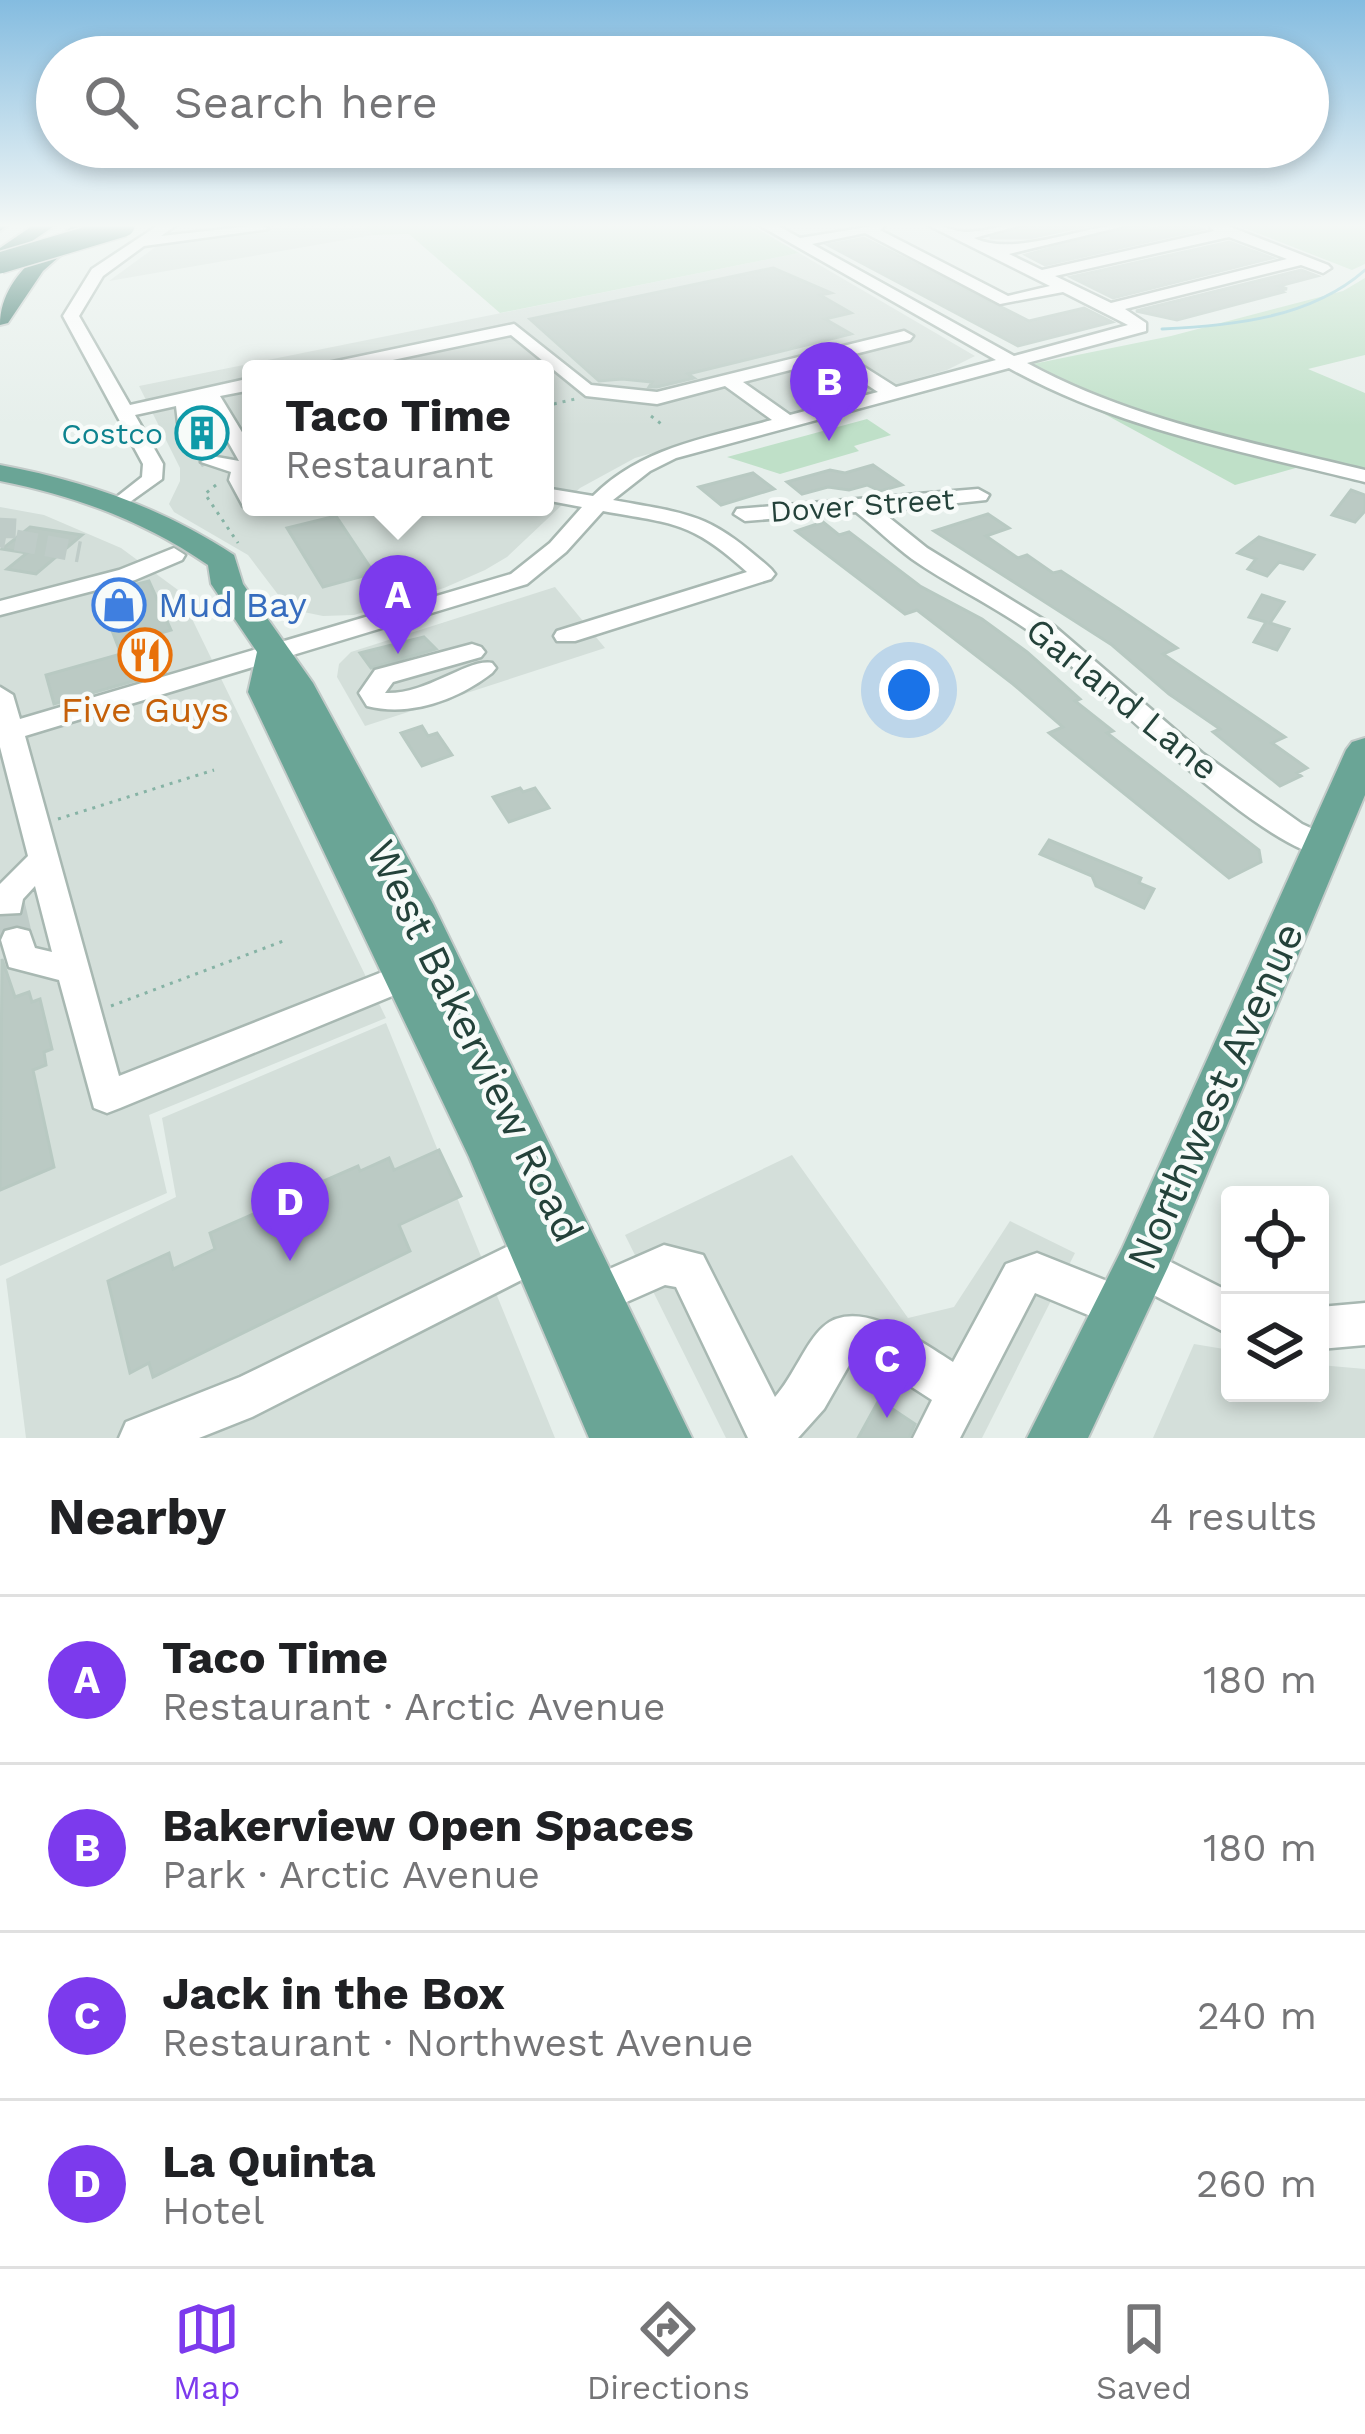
<!DOCTYPE html>
<html lang="en">
<head>
<meta charset="utf-8">
<style>
	body { margin:0; font-family:"Work Sans",sans-serif; background:#f2f2f2; color:#202124 }
	.controls { position:absolute; right:36px; bottom:36px; display:grid; overflow:hidden; border-radius:12px; box-shadow:0 6px 18px #0003 }
	.controls button { width:108px; height:108px; display:grid; place-items:center; padding:0; border:0; border-bottom:3px solid #e0e0e0; background:#fff; color:#202124; font:60px sans-serif }
	.you { position:absolute; left:909px; top:690px; width:42px; height:42px; margin:-30px; border:9px solid #fff; border-radius:50%; background:#1a73e8; box-shadow:0 0 0 18px #1a73e833 }
	.badge { display:grid; place-items:center; width:78px; height:78px; border-radius:50%; background:#7c3aed; color:#fff; font-size:39px; font-weight:700 }
	.pin { position:absolute; translate:-50% -99px; filter:drop-shadow(0 3px 6px #0008) }
	.pin::after { content:''; position:absolute; top:63px; width:42px; height:36px; background:inherit; clip-path:polygon(0 0,100% 0,50% 100%) }
	.popup { position:absolute; left:242px; top:360px; width:312px; height:156px; box-sizing:border-box; display:grid; place-content:center; border-radius:12px; background:#fff; filter:drop-shadow(0 3px 9px #0005); font-size:39px; white-space:nowrap; color:#757577 }
	.popup b { font-size:45px; color:#202124 }
	.popup::after { content:''; position:absolute; left:50%; top:100%; margin-left:-24px; border:24px solid transparent; border-top-color:#fff }
	.list { margin:0; padding:0; list-style:none }
	h2 { display:flex; justify-content:space-between; align-items:center; height:156px; margin:0; padding:0 48px; font-size:51px }
	h2 small { font-size:39px; font-weight:400; color:#757577 }
	.list li { display:grid; grid-template-columns:78px 1fr auto; gap:36px; align-items:center; box-sizing:border-box; height:168px; padding:0 48px; border-top:3px solid #e0e0e0 }
	.list b { display:block; font-size:45px; white-space:nowrap }
	.list p { margin:0; font-size:39px; white-space:nowrap; color:#757577 }
	.list em { font-size:39px; font-style:normal; color:#757577 }
	.icon { flex:none; width:66px; height:66px; fill:none; stroke:currentColor; stroke-width:2; stroke-linecap:round; stroke-linejoin:round }
	.map { position:relative; flex:none; width:1365px; height:1438px; overflow:hidden }
	.search { position:absolute; background:#fff; box-shadow:0 6px 18px #0003; left:36px; right:36px; top:36px; height:132px; display:flex; align-items:center; gap:30px; box-sizing:border-box; padding:0 42px; border-radius:66px; color:#757577; font-size:45px }
	.sheet { height:828px; background:#fff }
	nav { display:flex; justify-content:space-around; align-items:center; box-sizing:border-box; height:168px; border-top:3px solid #e0e0e0; background:#fff; font-size:33px; color:#757577 }
	nav a { display:grid; justify-items:center; gap:6px }
	nav .on { color:#7c3aed }
	.map>svg:first-child { display:block }
	.built { fill:#d4dfda; fill-rule:evenodd }
	.green { fill:#bfe0c8 }
	.lines { fill:none; stroke-linecap:round; stroke-linejoin:round }
	.stream { stroke:#8ec9d4; stroke-width:3 }
	.building { fill:#bbcac4; stroke:#b8c9c2; stroke-width:3 }
	.minor-tunnel-far1 { stroke:#bfccc8; stroke-width:21; stroke-dasharray:21 10; stroke-linecap:butt }
	.minor-tunnel { stroke:#bfccc8; stroke-width:32; stroke-dasharray:32 16; stroke-linecap:butt }
	.minor-casing { stroke:#a8b8b2; stroke-width:5 }
	.major-casing { stroke:#c2cac8; stroke-width:4 }
	.highway-casing { stroke:#c2cac8; stroke-width:4 }
	.path { stroke:#86b3a5; stroke-width:3; stroke-dasharray:3 6; stroke-linecap:butt }
	.minor { fill:#fff; fill-rule:evenodd }
	.major { fill:#6aa596; fill-rule:evenodd }
	.highway { fill:#2f6f62; fill-rule:evenodd }
	.highway-bridge-casing { stroke:#c2cac8; stroke-width:24; stroke-linecap:butt }
	.highway-bridge { stroke:#2f6f62; stroke-width:21 }
	.labels { text-anchor:middle; dominant-baseline:central; stroke-width:9; stroke-linejoin:round; paint-order:stroke }
	.far-culture-label { font-size:30px; fill:#0d838f; stroke:#f7fbf9; text-anchor:end }
	.far-street-label { font-size:30px; fill:#24423a; stroke:#f7fbf9 }
	.shop-label { font-size:36px; fill:#366cbe; stroke:#f7fbf9; text-anchor:start }
	.street-label { font-size:36px; fill:#24423a; stroke:#f7fbf9 }
	.food-label { font-size:36px; fill:#c56008; stroke:#f7fbf9 }
	.near-street-label { font-size:42px; fill:#24423a; stroke:#f7fbf9 }
</style>
</head>
<body>
<div class="map">
<svg width="1365" height="1438" viewBox="0 0 1365 1438">
	<rect width="100%" height="100%" fill="#e6efeb"/>
	<g class="built">
		<polygon points="265,224 363,224 373,235 109,281 165,240"/>
		<path d="M799 253 975 356 947 370 635 458 580 488 507 557 485 570 444 588 354 615 323 616 289 609 248 555 174 512 169 504 180 481V468L139 386ZM251 369H545V507H251Z"/>
		<polygon points="0,507 44,515 121,548 178,590 386,1018 149,1115 167,1193 0,1266"/>
		<polygon points="555,587 605,648 365,726 337,677 339,664 351,652"/>
		<polygon points="386,1023 555,1438 26,1438 6,1279 176,1197 162,1118"/>
		<polygon points="792,1155 908,1318 954,1307 1010,1221 1075,1253 982,1438 726,1438 625,1235"/>
		<polygon points="1194,1344 1230,1350 1230,1393 1320,1393 1320,1365 1365,1369 1365,1438 1153,1438"/>
	</g>
	<g class="green">
		<polygon points="363,224 749,224 799,253 500,313 409,234 373,235"/>
		<polygon points="1234,224 1365,224 1365,264 1352,270"/>
		<polygon points="1365,278 1365,355 1308,369 1365,393 1365,473 1299,467 1235,485 1018,367 1171,336 1343,291"/>
		<polygon points="867,419 891,435 854,446 859,451 780,474 727,457"/>
	</g>
	<g class="lines">
		<path class="stream" d="M1162 329C1231 326 1311 318 1365 270"/>
	</g>
	<g class="building">
		<polygon points="1029,224 1094,224 1029,238 990,238"/>
		<polygon points="1137,224 1149,224 1149,229 1190,224 1202,229 1045,265 1026,255"/>
		<polygon points="864,238 1029,321 1084,308 1112,322 1018,346 828,245"/>
		<polygon points="1229,242 1272,258 1113,298 1071,277"/>
		<polygon points="773,268 831,293 820,295 851,313 825,319 851,334 688,374 694,378 657,387 649,387 652,382 622,379 599,381 530,319"/>
		<polygon points="1301,270 1317,276 1279,286 1287,289 1279,290 1283,292 1177,320 1136,311"/>
		<polygon points="873,465 902,485 880,491 867,485 849,490 828,487 802,494 787,482 830,470 845,473"/>
		<polygon points="753,473 774,489 721,505 699,487"/>
		<polygon points="1351,490 1365,495 1365,511 1355,522 1332,515"/>
		<polygon points="988,514 1009,528 986,536 1018,558 1027,555 1053,573 1061,571 1119,609 1177,648 1163,654 1285,737 1272,743 1307,768 1297,773 1301,776 1280,786 1213,732 1220,729 1169,694 1112,645 934,531"/>
		<polygon points="336,516 374,573 323,587 287,528"/>
		<polygon points="823,522 839,535 849,532 920,586 982,619 1027,652 1080,699 1075,701 1113,731 1107,733 1259,850 1261,862 1229,878 1049,733 1063,727 1013,684 917,610 905,614 796,531"/>
		<polygon points="30,527 82,535 36,574 7,569 27,553 2,549"/>
		<polygon points="1259,537 1314,555 1303,569 1279,562 1267,576 1248,569 1256,559 1238,553"/>
		<polygon points="149,581 171,630 150,636 165,672 54,704 46,675 121,654 98,594"/>
		<polygon points="1262,595 1284,602 1270,623 1289,629 1277,650 1254,642 1266,622 1249,617"/>
		<polygon points="424,637 436,649 371,668 360,653"/>
		<polygon points="422,726 428,736 437,733 452,755 422,766 401,733"/>
		<polygon points="520,788 523,792 535,788 549,808 509,822 493,797"/>
		<polygon points="1049,840 1141,878 1139,883 1154,889 1144,908 1096,886 1092,876 1040,854"/>
		<polygon points="2,959 15,997 29,992 32,1002 40,999 52,1049 44,1052 46,1065 33,1070 54,1167 0,1190"/>
		<polygon points="439,1150 461,1196 399,1225 410,1251 153,1377 149,1363 130,1373 108,1281 169,1253 173,1269 215,1249 210,1233 256,1213 260,1226 317,1200 312,1186 358,1166 360,1171 389,1158 394,1170"/>
		<polygon points="879,1400 915,1424 909,1438 858,1438"/>
	</g>
	<g class="lines">
		<g class="minor-tunnel-far1">
			<polyline points="188,423 211,462"/>
			<polyline points="6,518 5,538 80,552"/>
		</g>
		<polyline class="minor-tunnel" points="9,905 17,940"/>
		<g class="minor-casing">
			<g id="minor">
				<polygon points="160,224 178,224 161,236 261,225 268,229 144,246 103,276 79,316 130,405 251,378 251,390 220,396 251,447 253,507 243,506 229,480 231,472 201,462 211,456 239,461 209,408 194,411 198,423 188,429 178,423 176,406 135,415 163,464 162,479 120,509 109,503 142,477 143,464 63,316 92,269"/>
				<path d="M757 224H775L800 238 886 224 880 230 1008 296 1050 286 926 224C940 224 952 231 965 232 984 232 1005 224 1025 224L974 238C1016 258 1084 224 1133 224L1009 254 1042 270 1214 231 1208 224H1223L1328 265 1331 268 1323 273 1301 265 1125 309 1146 323V331L1027 363C1131 420 1250 442 1365 470V482C1244 452 1119 429 1009 368L676 458 650 471 613 500C694 515 708 513 771 569L775 574 771 579 575 641H557L554 636 557 631 747 572C691 521 674 524 603 511L566 552 527 584 25 736 119 1076 395 967 407 963 419 967 424 976 419 985 120 1108 107 1113 94 1108 59 980 9 967 1 940 5 931 17 928 29 931 35 948 52 952 35 886 23 899 20 913 0 914V884L28 856 0 747V687L13 695 20 719 511 574 550 543 582 507 545 500V488L593 496C642 447 707 438 772 420L725 386 657 404 586 396 511 335 350 369H315L318 365 514 324 591 385 657 392 904 331 913 336 910 340 847 356 896 387 996 360ZM865 233 1000 304 1063 292 1128 325 1014 356 812 244ZM1229 237 1287 259 1111 303 1055 276ZM829 360 878 392 790 415 743 382Z"/>
				<path d="M978 489 989 495 986 500 881 511 927 548 1054 626 1202 753 1302 824 1334 839 1338 847 1334 855C1279 870 1087 674 1036 636 997 607 952 587 912 559 893 545 875 527 856 512L745 521 734 514 737 509Z"/>
				<polygon points="174,548 185,555 182,560 135,580 0,615 0,601 119,570"/>
				<path d="M472 644 481 647 485 652 481 657 393 682 385 693C427 695 468 658 492 663L496 668 492 673C457 700 410 717 367 706L359 693 375 670Z"/>
				<polygon points="535,1233 549,1238 555,1252 549,1266 252,1417 199,1438 119,1438 126,1422 240,1377"/>
				<path d="M664 1245 703 1255 775 1397C793 1377 806 1342 823 1327 858 1295 923 1343 953 1362L1006 1264 1037 1253 1137 1293 1143 1308 1137 1323 1122 1329 1035 1293 960 1438H913L932 1400 884 1369 852 1360 824 1409 798 1438H748L676 1287 665 1285 597 1315 582 1309 576 1295 582 1281Z"/>
				<polygon points="1141,1247 1230,1292 1230,1335 1127,1281 1121,1267 1127,1253"/>
				<polygon points="1365,1303 1365,1345 1320,1349 1320,1307"/>
			</g>
		</g>
		<g class="major-casing">
			<g id="major">
				<path d="M0 465C85 481 161 507 234 555L243 584 313 683 433 904 692 1438H589L469 1157 248 692 257 652 211 584 208 565C144 521 76 496 0 481Z"/>
				<polygon points="1365,738 1365,795 1168,1267 1088,1438 1027,1438 1122,1249 1346,750 1352,742"/>
			</g>
		</g>
		<g class="highway-casing">
			<g id="highway">
				<polygon points="0,224 10,224 0,231"/>
				<polygon points="35,224 57,224 0,263 0,248"/>
				<path d="M75 224H96L43 271 8 323 0 325C0 279 42 251 75 224Z"/>
			</g>
		</g>
		<g class="path">
			<polyline points="545,406 575,399"/>
			<polyline points="651,416 664,426"/>
			<polyline points="216,485 205,494 238,543"/>
			<polyline points="58,819 214,770"/>
			<polyline points="111,1006 286,940"/>
		</g>
		<use href="#minor" class="minor"/>
		<use href="#major" class="major"/>
		<use href="#highway" class="highway"/>
		<g class="highway-bridge-casing">
			<polyline id="highway-bridge" points="0,263 124,226"/>
		</g>
		<use href="#highway-bridge" class="highway-bridge"/>
	</g>
	<linearGradient id="sky" x2="0" y2="1"><stop stop-color="#84bce0"/><stop offset="0.53" stop-color="#f4f8f6"/><stop offset="1" stop-color="#f4f8f6" stop-opacity="0"/></linearGradient>
	<rect width="1365" height="426" fill="url(#sky)"/>
	<defs>
		<g id="building-ring" transform="scale(2.7)"><circle r="9.5" fill="#f7fbf9" stroke="#0f9aa8" stroke-width="1.5"/><path d="M-4-6H4V6H1V3H-1V6H-4ZM-2.5-4.3h1.7v1.8h-1.7ZM.8-4.3h1.7v1.8H.8ZM-2.5-1h1.7V.8h-1.7ZM.8-1h1.7V.8H.8Z" fill="#0f9aa8"/></g>
		<g id="shop-ring" transform="scale(2.7)"><circle r="9.5" fill="#f7fbf9" stroke="#3f7fe0" stroke-width="1.5"/><path d="M-5-2.5h2.3a2.7 3.5 0 0 1 5.4 0H5L5.5 6h-11ZM-1.5-2.5h3a1.5 2.3 0 0 0-3 0Z" fill="#3f7fe0"/></g>
		<g id="restaurant-ring" transform="scale(2.7)"><circle r="9.5" fill="#f7fbf9" stroke="#e8710a" stroke-width="1.5"/><path d="M-5-6h1v4h1v-4h1v4h1v-4h1v5L-1.5 .5V6h-2V.5L-5-1ZM5-6V6H3V1.5H1.5Q1.5-4 5-6Z" fill="#e8710a"/></g>
	</defs>
	<g fill-rule="evenodd">
		<use href="#building-ring" x="202" y="433"/>
		<use href="#shop-ring" x="119" y="605"/>
		<use href="#restaurant-ring" x="145" y="655"/>
	</g>
	<g class="labels">
		<g class="far-culture-label">
			<text x="163" y="433">Costco</text>
		</g>
		<g class="far-street-label">
			<text transform="translate(862 505) rotate(-4)">Dover Street</text>
		</g>
		<g class="shop-label">
			<text x="158" y="605">Mud Bay</text>
		</g>
		<g class="street-label">
			<text transform="translate(1122 699) rotate(39)">Garland Lane</text>
		</g>
		<g class="food-label">
			<text x="145" y="710">Five Guys</text>
		</g>
		<g class="near-street-label">
			<text transform="translate(475 1041) rotate(64)">West Bakerview Road</text>
			<text transform="translate(1215 1096) rotate(-66)">Northwest Avenue</text>
		</g>
	</g>
</svg>
<div class="controls">
<button><svg class="icon" aria-label="locate" viewBox="0 0 24 24"><circle cx="12" cy="12" r="6"/><path d="M12 2v4M12 18v4M2 12h4M18 12h4"/></svg></button>
<button><svg class="icon" aria-label="layers" viewBox="0 0 24 24"><path d="M12 4l9 5-9 5-9-5zM3 14l9 5 9-5"/></svg></button>
</div>
<div class="you"></div>
<div class="pin badge" style="left:398px;top:654px">A</div>
<div class="popup"><b>Taco Time</b>Restaurant</div>
<div class="pin badge" style="left:829px;top:441px">B</div>
<div class="pin badge" style="left:887px;top:1418px">C</div>
<div class="pin badge" style="left:290px;top:1261px">D</div>
<div class="search"><svg class="icon" aria-label="search" viewBox="0 0 24 24"><circle cx="10" cy="10" r="6"/><path d="M15 15l6 6"/></svg>Search here</div>
</div>
<section class="sheet">
<h2>Nearby<small>4 results</small></h2>
<ul class="list">
<li><span class="badge">A</span><div><b>Taco Time</b><p>Restaurant · Arctic Avenue</p></div><em>180 m</em></li>
<li><span class="badge">B</span><div><b>Bakerview Open Spaces</b><p>Park · Arctic Avenue</p></div><em>180 m</em></li>
<li><span class="badge">C</span><div><b>Jack in the Box</b><p>Restaurant · Northwest Avenue</p></div><em>240 m</em></li>
<li><span class="badge">D</span><div><b>La Quinta</b><p>Hotel</p></div><em>260 m</em></li>
</ul>
</section>
<nav>
<a class="on"><svg class="icon" aria-label="map" viewBox="0 0 24 24"><path d="M3 6l6-2 6 2 6-2v14l-6 2-6-2-6 2zM9 4v14M15 6v14"/></svg>Map</a>
<a><svg class="icon" aria-label="directions" viewBox="0 0 24 24"><path d="M12 3l9 9-9 9-9-9zM9 14v-3h6M13 9l2 2-2 2"/></svg>Directions</a>
<a><svg class="icon" aria-label="saved" viewBox="0 0 24 24"><path d="M7 4h10v16l-5-4-5 4z"/></svg>Saved</a>
</nav>
</body>
</html>
